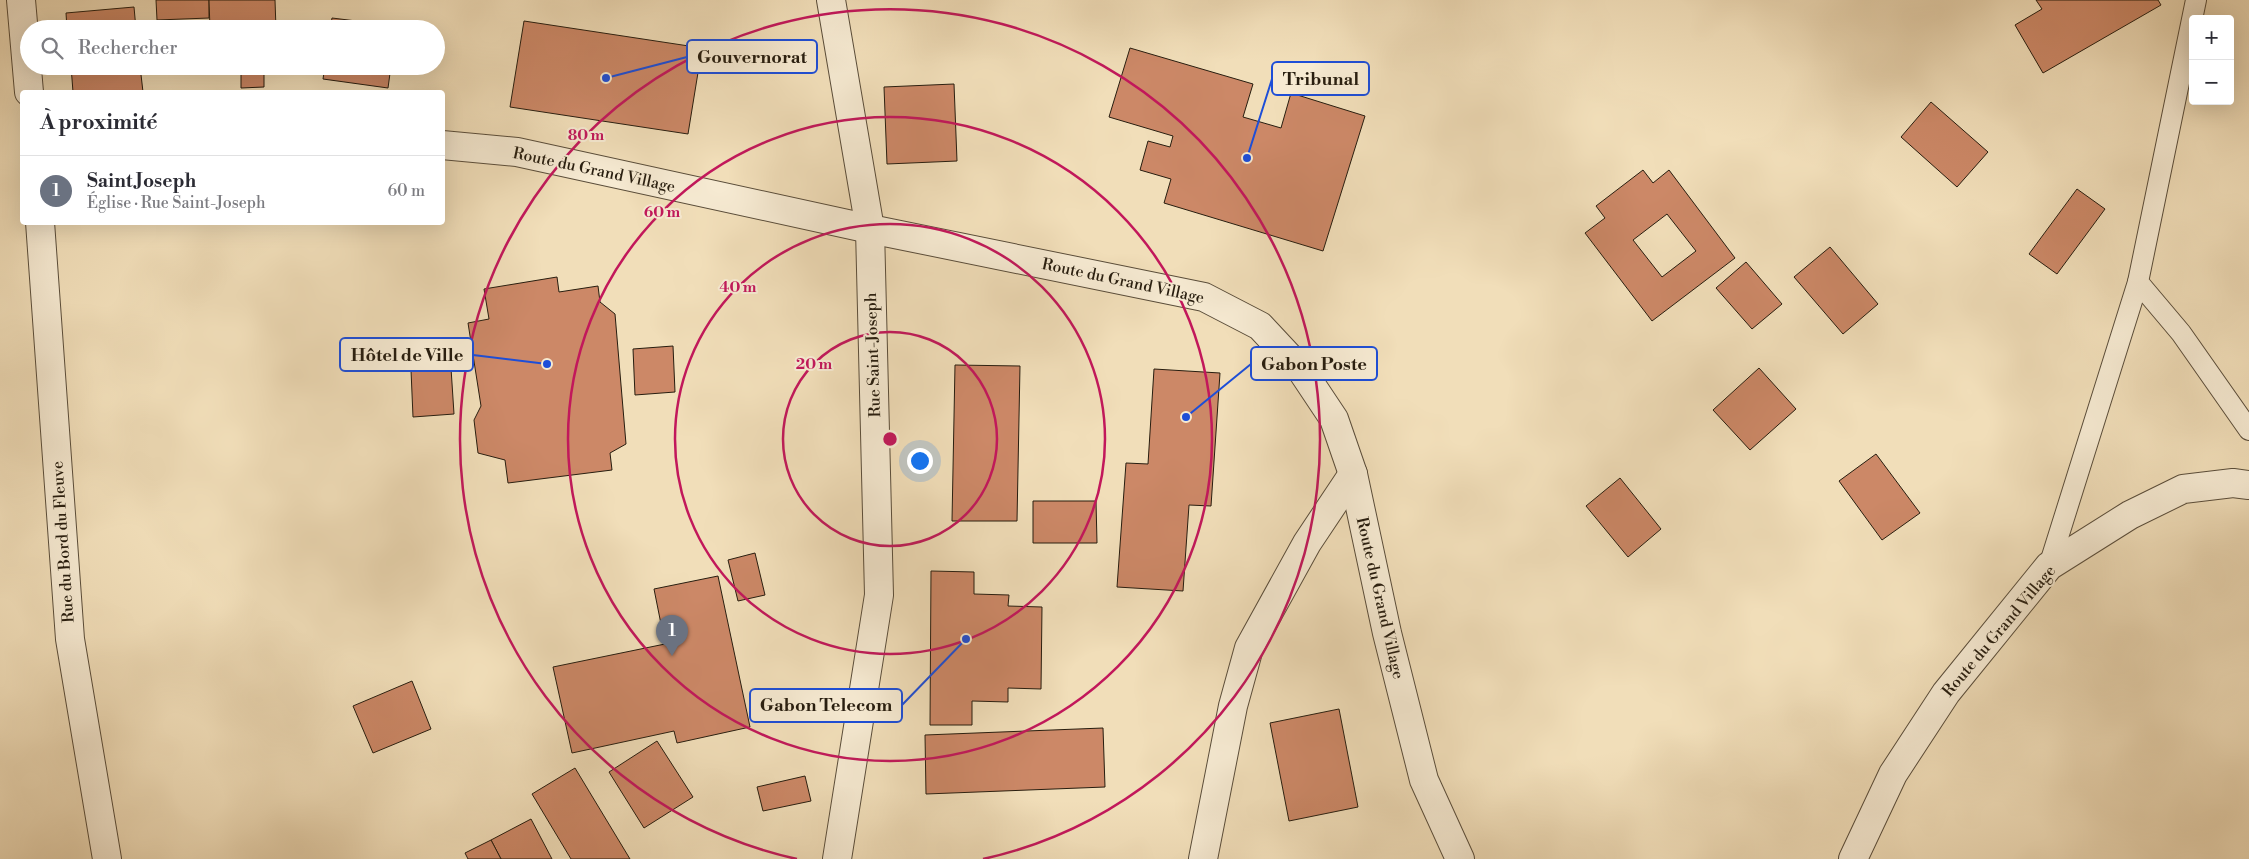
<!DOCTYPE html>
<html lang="fr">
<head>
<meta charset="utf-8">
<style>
	body { margin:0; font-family:"Libre Bodoni",serif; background:#f2f2f3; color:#2b2b33 }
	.controls { position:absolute; right:15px; top:15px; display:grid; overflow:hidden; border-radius:5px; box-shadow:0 5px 20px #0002 }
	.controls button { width:45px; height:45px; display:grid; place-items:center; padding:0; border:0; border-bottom:1px solid #e1e1e2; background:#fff; color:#2b2b33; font:25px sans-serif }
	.you { position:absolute; left:919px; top:460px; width:18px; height:18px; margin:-12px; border:4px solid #fff; border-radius:50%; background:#1a73e8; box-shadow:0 0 0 8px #1a73e833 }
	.badge { display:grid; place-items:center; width:32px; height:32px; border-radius:50%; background:#ea580c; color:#fff; font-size:16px; font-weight:700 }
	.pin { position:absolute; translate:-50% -41px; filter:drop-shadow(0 1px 2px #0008) }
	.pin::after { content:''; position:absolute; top:26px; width:18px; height:15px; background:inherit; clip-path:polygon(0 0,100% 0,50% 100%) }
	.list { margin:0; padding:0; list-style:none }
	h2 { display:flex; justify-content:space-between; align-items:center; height:65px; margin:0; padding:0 20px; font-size:21px }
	h2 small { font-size:16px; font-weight:400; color:#7c7c81 }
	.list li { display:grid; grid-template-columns:32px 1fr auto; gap:15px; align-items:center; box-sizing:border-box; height:70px; padding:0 20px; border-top:1px solid #e1e1e2 }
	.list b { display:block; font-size:19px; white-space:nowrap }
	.list p { margin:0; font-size:16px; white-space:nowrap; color:#7c7c81 }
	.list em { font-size:16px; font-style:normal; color:#7c7c81 }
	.icon { flex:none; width:28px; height:28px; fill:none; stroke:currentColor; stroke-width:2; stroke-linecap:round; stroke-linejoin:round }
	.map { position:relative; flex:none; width:2249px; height:859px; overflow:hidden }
	.search { position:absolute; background:#fff; box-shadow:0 5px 20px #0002; left:20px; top:20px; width:425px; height:55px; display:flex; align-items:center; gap:12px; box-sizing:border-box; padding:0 18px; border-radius:28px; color:#7c7c81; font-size:19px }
	.panel { position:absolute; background:#fff; box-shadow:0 5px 20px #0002; left:20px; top:90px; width:425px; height:135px; border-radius:5px }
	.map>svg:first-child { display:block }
	.building { fill:#cc8867; stroke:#271d0f; fill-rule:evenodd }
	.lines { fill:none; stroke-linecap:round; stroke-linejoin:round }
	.service-casing { stroke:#5a4d3a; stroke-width:22 }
	.minor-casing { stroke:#5a4d3a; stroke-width:30 }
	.tertiary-casing { stroke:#5a4d3a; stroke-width:30 }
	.service { stroke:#f6ead2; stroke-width:20 }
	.minor { stroke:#f6ead2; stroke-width:28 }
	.tertiary { stroke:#f6ead2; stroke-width:28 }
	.ring { fill:none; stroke:#c2185b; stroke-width:2.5 }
	.labels { text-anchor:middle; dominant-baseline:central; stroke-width:4; stroke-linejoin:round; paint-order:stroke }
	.street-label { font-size:16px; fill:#271d0f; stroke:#f6ead2 }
	.centre { fill:#c2185b; stroke:#f6ead2; stroke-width:2.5 }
	.ring-label { font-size:15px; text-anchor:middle; font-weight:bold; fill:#c2185b; stroke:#f6ead2; stroke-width:4; stroke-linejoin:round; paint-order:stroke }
	.leader { fill:none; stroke:#1d4ed8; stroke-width:2 }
	.callout-dot { fill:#1d4ed8; stroke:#f6ead2; stroke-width:2 }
	.callout { fill:#f6ead2; stroke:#1d4ed8; stroke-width:2 }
	.callout-label { font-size:18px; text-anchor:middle; font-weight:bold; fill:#271d0f }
</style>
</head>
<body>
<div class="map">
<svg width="2249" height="859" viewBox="0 0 2249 859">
	<rect width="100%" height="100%" fill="#f1deb9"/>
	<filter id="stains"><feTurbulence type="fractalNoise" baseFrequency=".004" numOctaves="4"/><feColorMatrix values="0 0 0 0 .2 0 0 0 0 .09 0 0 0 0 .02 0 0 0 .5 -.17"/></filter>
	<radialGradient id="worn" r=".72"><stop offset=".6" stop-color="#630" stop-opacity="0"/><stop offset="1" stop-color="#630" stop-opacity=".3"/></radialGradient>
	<g class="building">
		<polygon points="156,0 209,0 209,18 157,20"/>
		<polygon points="209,0 275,0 276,29 210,29"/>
		<polygon points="2036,0 2158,0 2161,5 2043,73 2015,25 2042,9"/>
		<polygon points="134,7 136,29 67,29 66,13"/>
		<polygon points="332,18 397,26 397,29 330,29"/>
		<polygon points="524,21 702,48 688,134 510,107"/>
		<polygon points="1130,48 1253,84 1243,117 1281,128 1291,93 1365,116 1323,251 1164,203 1171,179 1140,170 1148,141 1170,147 1173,136 1109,117"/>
		<polygon points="71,66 140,66 143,92 73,92"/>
		<polygon points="241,66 264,66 264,87 241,88"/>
		<polygon points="325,66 391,66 388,88 323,79"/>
		<polygon points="954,84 957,161 887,164 884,87"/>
		<polygon points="1931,102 1988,152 1957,187 1901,137"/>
		<path d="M1643 170 1653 183 1669 170 1735 258 1652 321 1585 233 1605 218 1596 206ZM1667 214 1696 251 1662 277 1633 240Z"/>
		<polygon points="2077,189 2105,209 2057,274 2029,254"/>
		<polygon points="1830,247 1878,304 1843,334 1794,277"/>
		<polygon points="1746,262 1782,304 1752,329 1716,288"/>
		<polygon points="557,277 559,292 598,286 600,302 615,314 626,444 610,453 612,470 508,483 505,460 478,453 474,420 481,406 468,323 489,319 484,289"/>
		<polygon points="673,346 675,392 635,395 633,349"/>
		<polygon points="955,365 1020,366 1017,521 952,521"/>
		<polygon points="451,368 454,414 413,417 411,370"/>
		<polygon points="1759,368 1796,409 1750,450 1713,410"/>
		<polygon points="1154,369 1220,373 1211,506 1189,505 1183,591 1117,587 1126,463 1148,464"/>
		<polygon points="1876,454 1920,513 1882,540 1839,481"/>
		<polygon points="1620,478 1661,529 1628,557 1586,506"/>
		<polygon points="1033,501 1096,501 1097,543 1033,543"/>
		<polygon points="755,553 765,595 738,601 728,560"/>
		<polygon points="931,571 974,572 974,594 1009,595 1008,606 1042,607 1041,689 1008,688 1008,702 972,701 972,725 930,725"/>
		<polygon points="718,576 750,727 677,743 674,731 572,753 553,667 665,644 654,589"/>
		<polygon points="412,681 431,729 373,753 353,706"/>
		<polygon points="1339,709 1358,807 1289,821 1270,723"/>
		<polygon points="1103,728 1105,787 926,794 925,735"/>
		<polygon points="657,741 693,797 644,828 609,772"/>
		<polygon points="575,768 630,859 571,859 532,794"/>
		<polygon points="805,776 811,801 763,811 757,787"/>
		<polygon points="531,819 552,859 501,859 491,840"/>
		<polygon points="491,840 501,859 468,859 465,853"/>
	</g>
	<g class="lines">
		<g class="service-casing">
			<g id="service">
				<polyline points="2196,0 2138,282 2181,333 2249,430"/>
				<polyline points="2049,566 2138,282"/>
			</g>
		</g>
		<g class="minor-casing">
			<g id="minor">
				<polyline points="831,0 870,229 879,595 837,859"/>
				<polyline points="1203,859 1233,706 1249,648 1307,543 1353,474"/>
			</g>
		</g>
		<g class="tertiary-casing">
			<g id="tertiary">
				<polyline points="21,0 29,92"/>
				<polyline points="442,145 517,152 870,229 1204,297 1260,326 1302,371 1334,419 1353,474 1387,633 1424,780 1460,859"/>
				<polyline points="40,222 70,639 107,859"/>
				<polyline points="1853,859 1893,774 1946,693 2049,566 2130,515 2183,489 2233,483 2249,485"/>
			</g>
		</g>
		<use href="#service" class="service"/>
		<use href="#minor" class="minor"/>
		<use href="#tertiary" class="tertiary"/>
	</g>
	<g class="ring">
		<circle cx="890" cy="439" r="107"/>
		<circle cx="890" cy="439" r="215"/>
		<circle cx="890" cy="439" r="322"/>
		<path d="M797 859A430 430 0 1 1 983 859"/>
	</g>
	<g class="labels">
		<g class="street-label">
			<text transform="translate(594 170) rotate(12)">Route du Grand Village</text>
			<text transform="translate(1123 281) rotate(12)">Route du Grand Village</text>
			<text transform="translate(873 355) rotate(-92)">Rue Saint-Joseph</text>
			<text transform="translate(63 542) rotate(-94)">Rue du Bord du Fleuve</text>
			<text transform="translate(1380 598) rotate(77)">Route du Grand Village</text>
			<text transform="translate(1999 631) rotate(-50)">Route du Grand Village</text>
		</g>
	</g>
	<circle cx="890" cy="439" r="8" class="centre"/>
	<g class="ring-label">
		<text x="586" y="140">80 m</text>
		<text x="662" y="217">60 m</text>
		<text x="738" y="292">40 m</text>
		<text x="814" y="369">20 m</text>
	</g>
	<path class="leader" d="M606 78L687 57M1247 158L1272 79M547 364L473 355M1186 417L1251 364M966 639L902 705"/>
	<g class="callout-dot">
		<circle cx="606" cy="78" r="5"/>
		<circle cx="1247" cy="158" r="5"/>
		<circle cx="547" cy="364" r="5"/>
		<circle cx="1186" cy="417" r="5"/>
		<circle cx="966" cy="639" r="5"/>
	</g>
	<g class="callout">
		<rect x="687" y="40" width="130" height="33" rx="5"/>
		<rect x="1272" y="62" width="97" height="33" rx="5"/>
		<rect x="340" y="338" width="133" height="33" rx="5"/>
		<rect x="1251" y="347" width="126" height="33" rx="5"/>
		<rect x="750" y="689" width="152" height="33" rx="5"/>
	</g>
	<g class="callout-label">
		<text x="752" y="63">Gouvernorat</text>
		<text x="1321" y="85">Tribunal</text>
		<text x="407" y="361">Hôtel de Ville</text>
		<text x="1314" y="370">Gabon Poste</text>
		<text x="826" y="711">Gabon Telecom</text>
	</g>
	<rect width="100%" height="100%" filter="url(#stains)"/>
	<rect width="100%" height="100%" fill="url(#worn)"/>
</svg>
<div class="controls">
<button>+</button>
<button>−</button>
</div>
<div class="you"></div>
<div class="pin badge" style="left:672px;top:656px;background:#6b7280">1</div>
<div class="search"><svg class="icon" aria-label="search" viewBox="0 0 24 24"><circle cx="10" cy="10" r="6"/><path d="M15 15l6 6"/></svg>Rechercher</div>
<section class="panel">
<h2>À proximité<small></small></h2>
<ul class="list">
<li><span class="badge" style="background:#6b7280">1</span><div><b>Saint Joseph</b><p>Église · Rue Saint-Joseph</p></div><em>60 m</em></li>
</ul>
</section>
</div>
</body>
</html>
